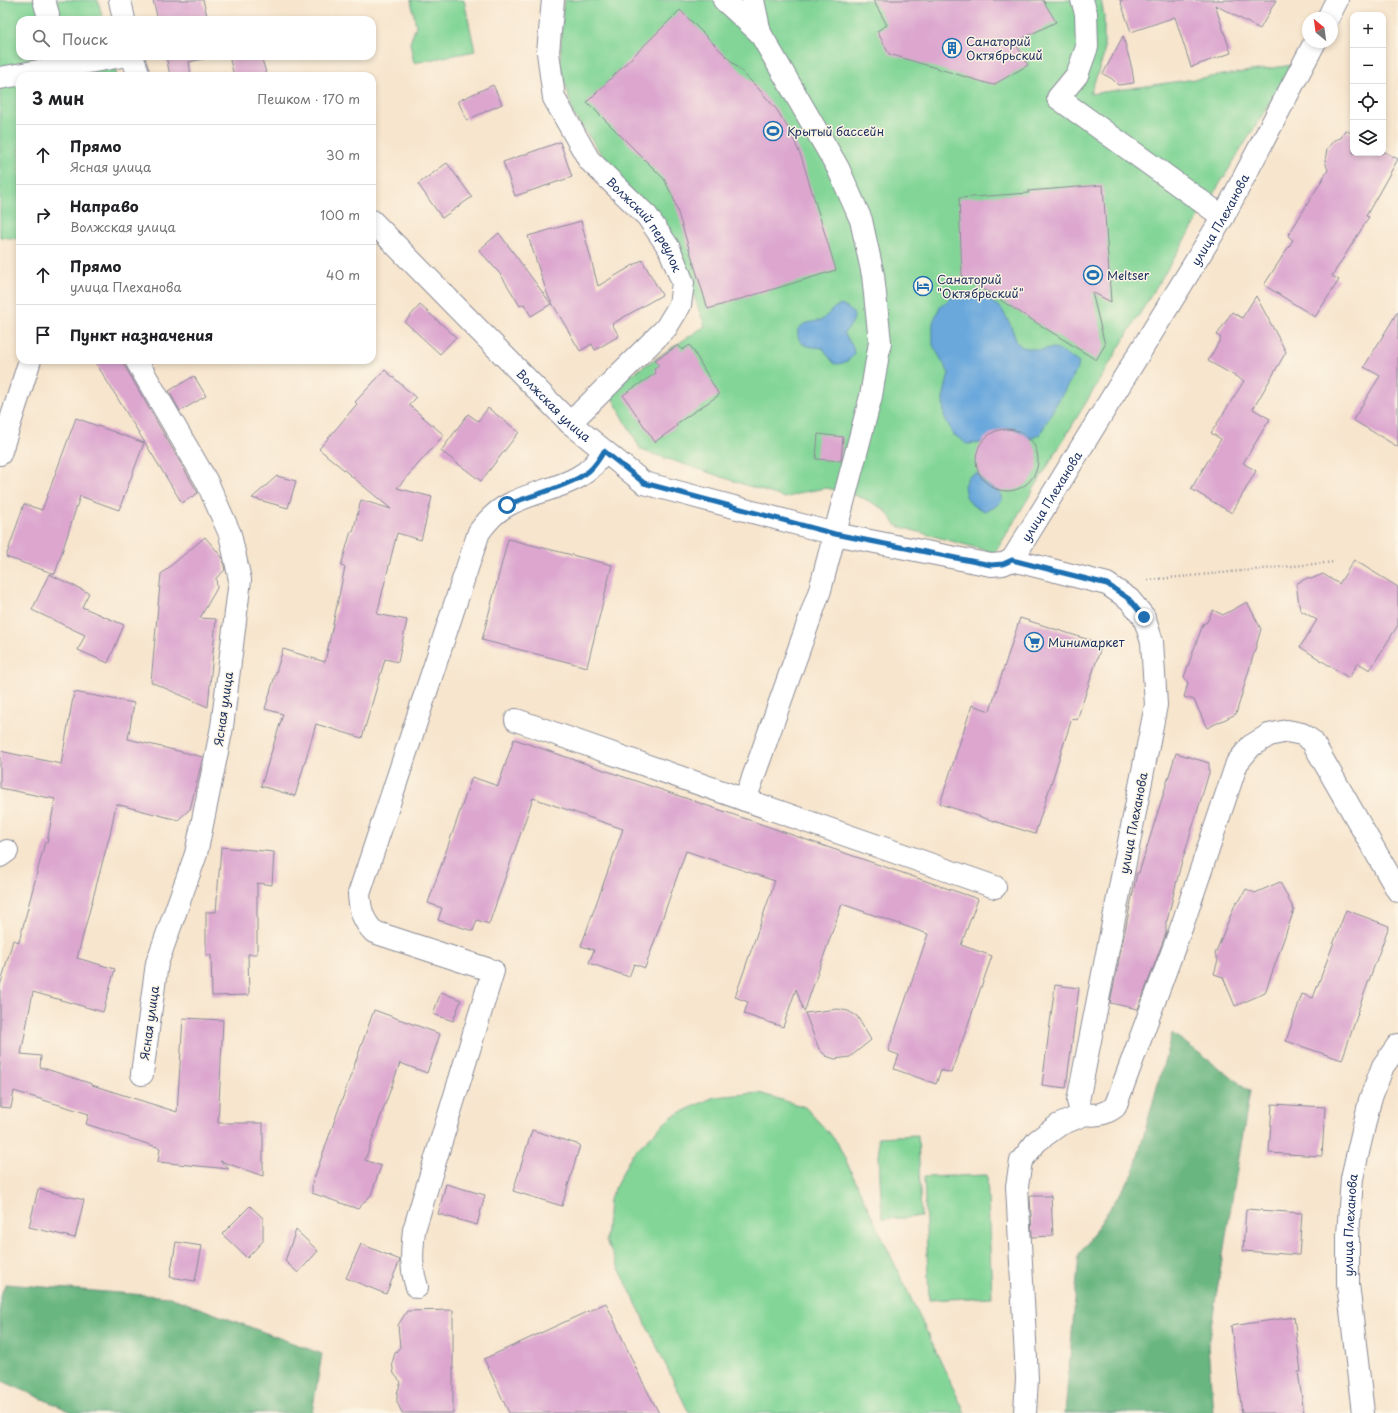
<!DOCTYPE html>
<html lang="ru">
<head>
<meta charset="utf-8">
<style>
	body { margin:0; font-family:"Playpen Sans",sans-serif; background:#f6f6f6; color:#202124 }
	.controls { position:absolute; right:12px; top:12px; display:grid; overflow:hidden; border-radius:8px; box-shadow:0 2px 6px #0003 }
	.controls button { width:36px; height:36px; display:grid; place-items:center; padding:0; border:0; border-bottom:1px solid #e0e0e0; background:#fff; color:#202124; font:20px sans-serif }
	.compass { position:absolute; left:1302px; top:12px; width:36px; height:36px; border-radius:50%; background:#fff; box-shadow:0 2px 6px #0003; rotate:331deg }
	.stop { position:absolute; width:12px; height:12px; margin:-9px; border:3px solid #1f6fb2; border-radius:50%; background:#fff }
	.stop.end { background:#1f6fb2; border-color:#fff; box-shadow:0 1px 4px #0008 }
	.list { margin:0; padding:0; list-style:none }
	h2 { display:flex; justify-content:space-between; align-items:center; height:52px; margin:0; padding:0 16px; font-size:17px }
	h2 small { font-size:13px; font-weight:400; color:#757577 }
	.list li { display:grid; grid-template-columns:26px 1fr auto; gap:12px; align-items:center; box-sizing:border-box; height:60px; padding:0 16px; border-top:1px solid #e0e0e0 }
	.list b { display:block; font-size:15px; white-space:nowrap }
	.list p { margin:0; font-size:13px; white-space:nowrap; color:#757577 }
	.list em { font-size:13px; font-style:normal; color:#757577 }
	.icon { flex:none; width:22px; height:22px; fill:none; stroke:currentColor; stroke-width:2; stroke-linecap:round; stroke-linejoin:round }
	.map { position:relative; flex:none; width:1398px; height:1413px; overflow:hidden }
	.search { position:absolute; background:#fff; box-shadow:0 2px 6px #0003; left:16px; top:16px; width:360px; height:44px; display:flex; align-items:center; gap:10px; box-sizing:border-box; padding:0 14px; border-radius:12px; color:#757577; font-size:15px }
	.panel { position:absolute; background:#fff; box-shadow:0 2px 6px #0003; left:16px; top:72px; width:360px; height:292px; border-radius:12px }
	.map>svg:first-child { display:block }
	.green { fill:#82d597; stroke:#4e827a }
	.forest { fill:#69b680; stroke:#42726f }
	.water { fill:#6aa8dc; stroke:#426c9d }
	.building { fill:#dca6cf }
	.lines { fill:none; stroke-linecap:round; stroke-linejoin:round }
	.minor-casing { stroke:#898a96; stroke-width:24 }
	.path { stroke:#898a96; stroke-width:2.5; stroke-dasharray:1 3; stroke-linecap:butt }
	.minor { stroke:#fff; stroke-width:22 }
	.route { stroke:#1f6fb2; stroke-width:5 }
	.labels { text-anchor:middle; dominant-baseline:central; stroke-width:3; stroke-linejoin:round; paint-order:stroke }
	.poi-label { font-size:12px; fill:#1b2f5e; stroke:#fcf5e5; text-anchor:start }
	.street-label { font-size:12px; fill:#1b2f5e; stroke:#fcf5e5 }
</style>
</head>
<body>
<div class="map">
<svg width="1398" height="1413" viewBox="0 0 1398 1413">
	<rect width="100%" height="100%" fill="#fcf5e5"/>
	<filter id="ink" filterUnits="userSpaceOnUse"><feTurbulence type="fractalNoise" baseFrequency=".025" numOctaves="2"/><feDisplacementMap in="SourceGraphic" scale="8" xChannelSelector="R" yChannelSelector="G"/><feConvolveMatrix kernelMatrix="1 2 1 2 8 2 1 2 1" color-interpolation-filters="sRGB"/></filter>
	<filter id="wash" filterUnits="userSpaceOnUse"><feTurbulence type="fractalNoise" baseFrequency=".012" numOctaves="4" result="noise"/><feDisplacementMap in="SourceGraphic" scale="16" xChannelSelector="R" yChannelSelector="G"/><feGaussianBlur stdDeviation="0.9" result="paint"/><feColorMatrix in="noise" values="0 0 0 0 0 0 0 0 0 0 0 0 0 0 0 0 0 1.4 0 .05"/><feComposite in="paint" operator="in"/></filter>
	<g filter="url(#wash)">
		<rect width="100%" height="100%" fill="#f7e5cd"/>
		<g class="green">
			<polygon points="0,0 98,0 103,20 20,20 20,56 112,56 117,76 20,76 20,239 0,237"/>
			<polygon points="411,0 464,0 475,51 414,63 410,43 416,26"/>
			<polygon points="565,0 1101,0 1104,16 1104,55 1090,94 1293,65 1134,323 995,553 897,526 884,509 865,499 847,492 826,488 804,492 785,498 641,450 608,390 705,326 676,248 605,159 573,114 560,63 563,5"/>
			<polygon points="759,1093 805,1107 837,1142 965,1413 689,1413 606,1241 609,1200 632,1154 671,1117 714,1097"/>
			<polygon points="918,1135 921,1217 882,1219 878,1137"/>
			<polygon points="987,1175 992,1297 929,1300 924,1177"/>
		</g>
		<g class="forest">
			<polygon points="1172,1033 1250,1091 1208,1345 1213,1413 1065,1413 1079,1255 1133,1174"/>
			<polygon points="6,1284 170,1297 322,1354 312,1413 74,1413 0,1380 0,1296"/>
		</g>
		<g class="water">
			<polygon points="968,293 986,298 1001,308 1010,324 1017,343 1022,347 1039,350 1052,348 1063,352 1079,363 1077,370 1055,406 1040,434 1030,439 1021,432 1011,429 997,430 980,443 967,444 953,434 944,416 943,399 949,373 933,345 933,322 940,307 951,298"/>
			<path d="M841 305C861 313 854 322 844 333L853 347 854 355C848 361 844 364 835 364L829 357 823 348C810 346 796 348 798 329L804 324 822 320 834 308Z"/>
			<polygon points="977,473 985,484 1000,492 1002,500 995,507 985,511 972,505 966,496 964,486 968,477"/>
		</g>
		<g id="blocks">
			<g class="building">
				<polygon points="153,0 203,0 208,20 158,20"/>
				<polygon points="873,0 1043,0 1056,22 1015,42 1028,65 993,85 889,54 877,31 887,25"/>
				<polygon points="1120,0 1276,0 1260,29 1215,5 1231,53 1191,67 1175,17 1131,32"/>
				<polygon points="680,10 757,87 777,110 791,133 802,159 836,270 708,309 673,197 664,179 587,102"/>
				<polygon points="1123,36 1132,69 1134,83 1118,85 1111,78 1103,74"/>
				<polygon points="166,56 217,56 189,62 191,76 170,76"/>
				<polygon points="229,56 261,56 267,76 234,76"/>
				<polygon points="493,85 502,104 467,120 458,101"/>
				<polygon points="1345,130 1353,134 1353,153 1383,153 1383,151 1398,159 1366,216 1369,217 1332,276 1339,280 1315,317 1264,285 1293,240 1288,236 1328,170 1325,161 1327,149 1334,140 1341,138"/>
				<polygon points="560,142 572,177 515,196 503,162"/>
				<polygon points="447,163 472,197 442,218 418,184"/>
				<polygon points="1103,185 1111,302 1092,292 1105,345 1096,360 962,276 959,198 1029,193 1028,191"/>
				<polygon points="581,221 598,286 642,260 662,295 612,324 619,336 595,350 592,344 580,351 548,296 528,236"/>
				<polygon points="499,233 551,304 531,316 524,304 520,306 501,275 479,250"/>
				<polygon points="1256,296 1286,352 1253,409 1270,419 1243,463 1256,471 1232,513 1191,489 1221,439 1211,433 1244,381 1208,361 1221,338 1217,335 1232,312 1242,318"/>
				<polygon points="420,305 456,337 440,354 405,322"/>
				<polygon points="1398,311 1398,447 1353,420 1380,376 1364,367"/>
				<polygon points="678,345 682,350 690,345 719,395 676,424 677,426 655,442 623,395 656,373 654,369 659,366 655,360"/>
				<polygon points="94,360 121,360 198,493 182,503"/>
				<polygon points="385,370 416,398 409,405 444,435 397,488 432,497 421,540 397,533 377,614 407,620 398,662 385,659 362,738 316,724 295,796 261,786 283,714 265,709 283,649 325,662 345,567 341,566 351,531 353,532 361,500 391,509 319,449 357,404 355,402"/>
				<polygon points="194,376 206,396 180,411 169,391"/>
				<polygon points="488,408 519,432 481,481 441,451 468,414 478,421"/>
				<polygon points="76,418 144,443 119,510 80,496 55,574 6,557 24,504 42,510"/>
				<circle cx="1007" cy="460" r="31"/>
				<polygon points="818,434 843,437 841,461 816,459"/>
				<polygon points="277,476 296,481 288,508 252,498"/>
				<polygon points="205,537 222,557 225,570 216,578 217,588 200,618 216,619 208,707 151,682 161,574"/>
				<polygon points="508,539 612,565 587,667 482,640"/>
				<polygon points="1354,560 1398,587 1398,625 1370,670 1358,663 1349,678 1300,647 1317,620 1300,610 1296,584 1307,578 1311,579 1323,574 1339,584"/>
				<polygon points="49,574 89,593 82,607 124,625 108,663 78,650 85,635 32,610"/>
				<polygon points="1247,602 1261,629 1236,714 1207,728 1194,700 1184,697 1188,683 1184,677 1203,624 1207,622 1213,610 1223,615"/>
				<polygon points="1020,618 1102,644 1077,720 1072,718 1035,834 940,804 972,705 990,711"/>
				<polygon points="74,692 134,703 128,739 203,757 190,809 178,820 116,804 111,830 77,958 115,969 103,1012 33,992 21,1054 41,1056 40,1067 92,1084 92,1085 177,1112 183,1018 223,1020 218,1123 263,1123 263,1176 220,1161 229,1169 158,1162 160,1148 86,1124 89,1114 14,1091 11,1108 0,1107 0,986 13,940 19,942 45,842 47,843 55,799 0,788 0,751 61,764"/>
				<polygon points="514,739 978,899 961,945 992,956 951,1073 941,1070 936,1084 894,1069 899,1055 888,1051 928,934 842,904 804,1012 796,989 783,1027 744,1014 748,1002 735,997 775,881 686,851 645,968 634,964 629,977 589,963 594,950 581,946 623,829 533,798 489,924 477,920 473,931 438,920 442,908 428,903 472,777 498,786"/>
				<polygon points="1176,753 1209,763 1209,773 1180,868 1167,921 1166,921 1166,933 1138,1009 1110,1003 1137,873 1139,873"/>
				<polygon points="221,847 274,852 272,885 257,883 257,954 248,954 249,995 212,996 211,955 206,955 206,912 216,912"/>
				<polygon points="1280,882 1294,910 1265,993 1235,1006 1223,977 1214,974 1218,960 1215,954 1236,902 1240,900 1246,889 1255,893"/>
				<polygon points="1346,910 1389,926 1357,1013 1358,1013 1342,1060 1286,1041 1302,994 1313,998"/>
				<polygon points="1055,985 1079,988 1066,1088 1042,1085"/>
				<polygon points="441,992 461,1000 453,1021 433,1014"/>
				<polygon points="838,1009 848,1011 857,1016 871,1040 850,1057 835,1059 826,1056 819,1049 805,1013"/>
				<polygon points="374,1010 440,1034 427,1073 400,1063 365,1160 381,1166 371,1195 358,1209 312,1193 312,1184"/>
				<polygon points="1272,1104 1325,1107 1322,1156 1269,1153"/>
				<polygon points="532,1130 580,1145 562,1206 513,1191"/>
				<polygon points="446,1184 485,1195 477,1225 438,1214"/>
				<polygon points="38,1189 84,1200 75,1238 29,1227"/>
				<polygon points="1030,1196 1051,1196 1053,1236 1032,1237"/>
				<polygon points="250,1206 263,1218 263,1241 247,1258 222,1234"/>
				<polygon points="1246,1209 1302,1213 1299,1255 1243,1251"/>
				<polygon points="296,1230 318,1251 298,1273 285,1261"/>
				<polygon points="176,1242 202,1246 195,1281 170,1277"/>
				<polygon points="361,1244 400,1260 386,1294 346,1278"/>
				<polygon points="606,1303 640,1377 659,1413 509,1413 484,1359"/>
				<polygon points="453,1310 453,1413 402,1413 397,1402 397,1393 401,1382 394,1374 392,1363 395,1353 400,1347 398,1325 407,1311"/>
				<polygon points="1294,1317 1301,1372 1298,1372 1304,1413 1242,1413 1231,1326"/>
			</g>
		</g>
	</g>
	<g filter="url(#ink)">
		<use href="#blocks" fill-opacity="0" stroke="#898a96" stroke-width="1"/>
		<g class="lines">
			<g class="minor-casing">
				<g id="minor">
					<polyline points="44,0 48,14"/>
					<polyline points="120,0 124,20"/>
					<path id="s1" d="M553 0 548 52 554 98 589 160 647 216 669 248 683 283 680 305 666 328 570 423"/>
					<polyline points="724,0 760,33 838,168 861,220 873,275 880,342 871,396 820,590 745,800"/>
					<polyline points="753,0 760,33"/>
					<polyline points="1082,0 1086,13 1087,47 1077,75 1058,98 1223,217"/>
					<polyline points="1328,18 1337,0"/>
					<polyline points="132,56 139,76"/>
					<polyline points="0,78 122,56"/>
					<path id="s2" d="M372 221 570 423 644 483 835 534 991 565 1003 564 1012 560"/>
					<polyline points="136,360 207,482 230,534 240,580 222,727 196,854 157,963 142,1074"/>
					<polyline points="0,454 30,360"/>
					<path d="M1012 560 1107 584 1129 599 1144 617 1152 642 1156 705 1078 1101 1080 1108 1085 1114C1097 1116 1105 1114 1115 1107L1183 923 1237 763 1251 746 1269 735 1287 731 1302 734 1312 741 1398 891"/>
					<path id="s3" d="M1012 560 1223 217 1315 42"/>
					<polyline points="516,720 995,887"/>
					<polyline points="0,856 7,851"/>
					<path d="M417 1287C410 1267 412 1250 414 1230L493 971 374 932C363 921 360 910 359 894L479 532C487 521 496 511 508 505 542 486 583 489 604 451"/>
					<polyline points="1025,1413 1027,1378 1017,1186 1021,1161 1037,1141 1059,1125 1085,1114"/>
					<path id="s4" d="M1363 1413 1348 1284V1235L1352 1178 1370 1100 1383 1066 1398 1045"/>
				</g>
			</g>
			<polyline class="path" points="1148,580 1335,562"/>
			<use href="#minor" class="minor"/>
		</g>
	</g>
	<g class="lines" filter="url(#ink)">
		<path class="route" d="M507 505C531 495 571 486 589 471 596 465 600 458 604 451L644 483 835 534 991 565 1003 564 1012 560 1107 584 1129 599 1144 617"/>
	</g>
	<defs>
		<g id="building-ring" transform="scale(1)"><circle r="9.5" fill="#fcf5e5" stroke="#1f6fb2" stroke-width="1.5"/><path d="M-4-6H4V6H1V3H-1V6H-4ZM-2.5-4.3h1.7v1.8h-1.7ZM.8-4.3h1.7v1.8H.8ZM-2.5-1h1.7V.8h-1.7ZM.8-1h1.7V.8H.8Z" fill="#1f6fb2"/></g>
		<g id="stadium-ring" transform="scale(1)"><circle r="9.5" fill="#fcf5e5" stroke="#1f6fb2" stroke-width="1.5"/><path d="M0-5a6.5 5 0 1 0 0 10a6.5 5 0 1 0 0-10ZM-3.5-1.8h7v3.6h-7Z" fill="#1f6fb2"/></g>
		<g id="hotel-ring" transform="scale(1)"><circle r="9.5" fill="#fcf5e5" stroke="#1f6fb2" stroke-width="1.5"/><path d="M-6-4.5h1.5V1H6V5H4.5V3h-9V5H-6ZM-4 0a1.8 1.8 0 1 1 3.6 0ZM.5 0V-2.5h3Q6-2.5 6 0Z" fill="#1f6fb2"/></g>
		<g id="supermarket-ring" transform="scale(1)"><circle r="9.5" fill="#fcf5e5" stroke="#1f6fb2" stroke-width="1.5"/><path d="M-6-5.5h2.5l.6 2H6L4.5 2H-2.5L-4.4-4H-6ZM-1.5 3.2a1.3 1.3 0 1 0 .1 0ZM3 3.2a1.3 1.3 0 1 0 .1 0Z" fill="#1f6fb2"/></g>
	</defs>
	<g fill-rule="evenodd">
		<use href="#building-ring" x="952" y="48"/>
		<use href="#stadium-ring" x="773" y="131"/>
		<use href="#stadium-ring" x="1093" y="275"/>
		<use href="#hotel-ring" x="923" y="286"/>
		<use href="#supermarket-ring" x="1034" y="642"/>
	</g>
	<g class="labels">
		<g class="poi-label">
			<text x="966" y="41">Санаторий<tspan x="966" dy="14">Октябрьский</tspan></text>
			<text x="787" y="131">Крытый бассейн</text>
			<text x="1107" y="275">Meltser</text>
			<text x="937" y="279">Санаторий<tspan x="937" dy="14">"Октябрьский"</tspan></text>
			<text x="1048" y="642">Минимаркет</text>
		</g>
		<g class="street-label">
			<text stroke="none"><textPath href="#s3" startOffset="399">улица Плеханова</textPath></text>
			<text stroke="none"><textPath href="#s1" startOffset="256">Волжский переулок</textPath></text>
			<text stroke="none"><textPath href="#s2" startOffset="259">Волжская улица</textPath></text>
			<text stroke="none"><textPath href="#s3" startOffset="75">улица Плеханова</textPath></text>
			<text transform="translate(223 709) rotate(-82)">Ясная улица</text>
			<text transform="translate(1133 823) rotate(-79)">улица Плеханова</text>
			<text transform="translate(149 1023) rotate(-82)">Ясная улица</text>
			<text stroke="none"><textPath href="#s4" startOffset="189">улица Плеханова</textPath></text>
		</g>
	</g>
</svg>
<div class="controls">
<button>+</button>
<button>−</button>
<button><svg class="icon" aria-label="locate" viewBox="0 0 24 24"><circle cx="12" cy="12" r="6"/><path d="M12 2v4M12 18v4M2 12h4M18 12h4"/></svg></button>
<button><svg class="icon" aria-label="layers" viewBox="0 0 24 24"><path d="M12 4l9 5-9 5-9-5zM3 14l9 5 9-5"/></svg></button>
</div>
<svg class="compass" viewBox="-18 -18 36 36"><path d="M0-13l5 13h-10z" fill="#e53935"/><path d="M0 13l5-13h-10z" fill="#757577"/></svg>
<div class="stop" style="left:507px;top:505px"></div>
<div class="stop end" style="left:1144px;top:617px"></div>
<div class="search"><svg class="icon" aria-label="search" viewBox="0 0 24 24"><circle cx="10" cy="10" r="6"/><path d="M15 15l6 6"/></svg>Поиск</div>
<section class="panel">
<h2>3 мин<small>Пешком · 170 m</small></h2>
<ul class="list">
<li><svg class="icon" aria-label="ahead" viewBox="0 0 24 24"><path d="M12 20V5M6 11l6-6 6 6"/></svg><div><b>Прямо</b><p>Ясная улица</p></div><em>30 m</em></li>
<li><svg class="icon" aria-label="right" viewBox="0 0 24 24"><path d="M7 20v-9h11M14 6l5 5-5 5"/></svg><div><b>Направо</b><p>Волжская улица</p></div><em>100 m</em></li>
<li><svg class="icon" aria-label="ahead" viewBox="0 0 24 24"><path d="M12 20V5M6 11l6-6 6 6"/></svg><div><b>Прямо</b><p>улица Плеханова</p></div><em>40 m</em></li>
<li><svg class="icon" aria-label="arrive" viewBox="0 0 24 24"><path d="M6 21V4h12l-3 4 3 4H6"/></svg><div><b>Пункт назначения</b></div></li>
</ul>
</section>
</div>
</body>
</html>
